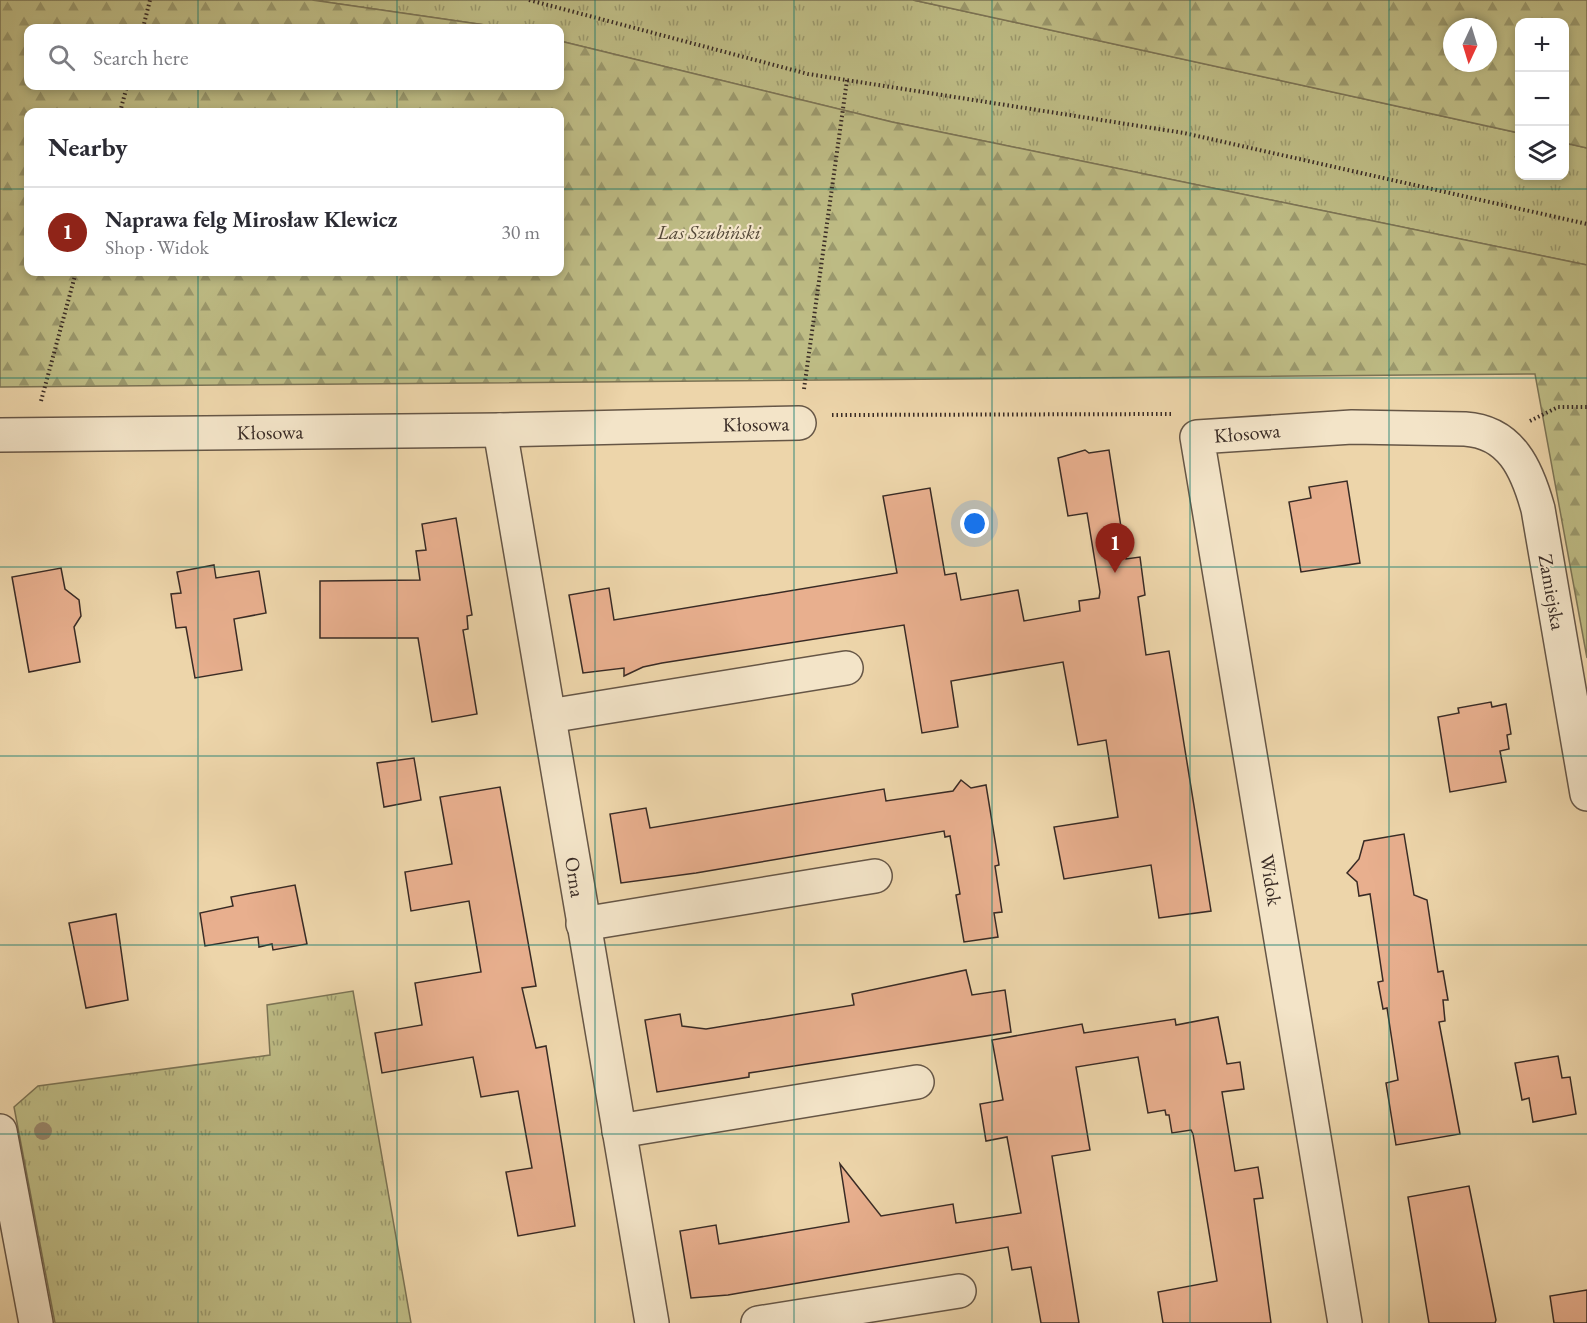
<!DOCTYPE html>
<html lang="en">
<head>
<meta charset="utf-8">
<style>
	body { margin:0; font-family:"EB Garamond",serif; background:#f7f7f7; color:#2b2b33 }
	.controls { position:absolute; right:18px; top:18px; display:grid; overflow:hidden; border-radius:12px; box-shadow:0 3px 9px #0003 }
	.controls button { width:54px; height:54px; display:grid; place-items:center; padding:0; border:0; border-bottom:2px solid #e1e1e2; background:#fff; color:#2b2b33; font:30px sans-serif }
	.compass { position:absolute; left:1443px; top:18px; width:54px; height:54px; border-radius:50%; background:#fff; box-shadow:0 3px 9px #0003; rotate:184deg }
	.you { position:absolute; left:975px; top:524px; width:21px; height:21px; margin:-15px; border:4px solid #fff; border-radius:50%; background:#1a73e8; box-shadow:0 0 0 9px #1a73e833 }
	.badge { display:grid; place-items:center; width:39px; height:39px; border-radius:50%; background:#8f2418; color:#fff; font-size:20px; font-weight:700 }
	.pin { position:absolute; translate:-50% -50px; filter:drop-shadow(0 2px 3px #0008) }
	.pin::after { content:''; position:absolute; top:32px; width:21px; height:18px; background:inherit; clip-path:polygon(0 0,100% 0,50% 100%) }
	.list { margin:0; padding:0; list-style:none }
	h2 { display:flex; justify-content:space-between; align-items:center; height:78px; margin:0; padding:0 24px; font-size:26px }
	h2 small { font-size:20px; font-weight:400; color:#7c7c81 }
	.list li { display:grid; grid-template-columns:39px 1fr auto; gap:18px; align-items:center; box-sizing:border-box; height:90px; padding:0 24px; border-top:2px solid #e1e1e2 }
	.list b { display:block; font-size:22px; white-space:nowrap }
	.list p { margin:0; font-size:20px; white-space:nowrap; color:#7c7c81 }
	.list em { font-size:20px; font-style:normal; color:#7c7c81 }
	.icon { flex:none; width:33px; height:33px; fill:none; stroke:currentColor; stroke-width:2; stroke-linecap:round; stroke-linejoin:round }
	.map { position:relative; flex:none; width:1587px; height:1323px; overflow:hidden }
	.search { position:absolute; background:#fff; box-shadow:0 3px 9px #0003; left:24px; top:24px; width:540px; height:66px; display:flex; align-items:center; gap:15px; box-sizing:border-box; padding:0 21px; border-radius:12px; color:#7c7c81; font-size:22px }
	.panel { position:absolute; background:#fff; box-shadow:0 3px 9px #0003; left:24px; top:108px; width:540px; height:168px; border-radius:12px }
	.map>svg:first-child { display:block }
	.grass { fill:url(#grass-tufts); stroke:#7c7455; stroke-width:1.5 }
	.forest { fill:url(#forest-firs); stroke:#7c7455; stroke-width:1.5; fill-rule:evenodd }
	.building { fill:#e8af8e; stroke:#392b25; stroke-width:1.5 }
	.lines { fill:none; stroke-linecap:round; stroke-linejoin:round }
	.minor-casing { stroke:#665646; stroke-width:36 }
	.path { stroke:#392b25; stroke-width:4; stroke-dasharray:1.5 3; stroke-linecap:butt }
	.minor { stroke:#f3e4c8; stroke-width:33 }
	.tree { fill:#99876b }
	.grid { fill:none; stroke:#0f766e; stroke-width:1.5; stroke-opacity:0.55 }
	.labels { text-anchor:middle; dominant-baseline:central; stroke-width:4.5; stroke-linejoin:round; paint-order:stroke }
	.park-label { font-size:20px; font-style:italic; fill:#544838; stroke:#f3e4c8 }
	.street-label { font-size:20px; fill:#392b25; stroke:#f3e4c8 }
</style>
</head>
<body>
<div class="map">
<svg width="1587" height="1323" viewBox="0 0 1587 1323">
	<defs>
		<pattern id="grass-tufts" width="24" height="20" patternUnits="userSpaceOnUse" patternTransform="scale(1.5)"><rect width="24" height="20" fill="#bebc85"/><path d="M3 7l-1-3M5 7V3M7 7l1-3M15 17l-1-3M17 17v-4M19 17l1-3" fill="none" stroke="#9b996d"/></pattern>
		<pattern id="forest-firs" width="22" height="20" patternUnits="userSpaceOnUse" patternTransform="scale(1.5)"><rect width="22" height="20" fill="#bebc85"/><path d="M5 1l3.5 6h-7zM16 11l3.5 6h-7z" fill="#9b996d"/></pattern>
	</defs>
	<rect width="100%" height="100%" fill="#edd5aa"/>
	<filter id="stains"><feTurbulence type="fractalNoise" baseFrequency=".00333" numOctaves="4"/><feColorMatrix values="0 0 0 0 .2 0 0 0 0 .09 0 0 0 0 .02 0 0 0 .5 -.17"/></filter>
	<radialGradient id="worn" r=".72"><stop offset=".6" stop-color="#630" stop-opacity="0"/><stop offset="1" stop-color="#630" stop-opacity=".3"/></radialGradient>
	<g class="grass">
		<polygon points="312,0 913,0 1519,133 1520,176 1564,176 1565,143 1587,148 1587,265 892,122 560,41 560,28 506,28"/>
		<polygon points="353,991 411,1323 55,1323 14,1107 38,1086 270,1055 267,1005"/>
	</g>
	<g class="forest">
		<path d="M0 0H312L506 28H28V86H560V41L892 122 1587 265V658L1535 374 0 387ZM28 112H560V272H28Z"/>
		<path d="M913 0H1587V148L1565 143 1564 22H1520L1519 133ZM1452 27H1488V63H1452Z"/>
	</g>
	<g class="building">
		<polygon points="1085,450 1089,453 1109,450 1126,559 1140,557 1145,595 1138,597 1146,655 1169,651 1211,911 1159,918 1151,865 1064,879 1054,827 1118,817 1106,740 1078,745 1063,662 951,681 958,727 922,733 904,625 662,663 643,667 624,676 624,668 583,673 569,595 609,588 614,620 897,573 883,496 930,488 945,575 956,573 961,600 1018,590 1024,621 1080,611 1079,601 1099,598 1100,592 1087,513 1068,516 1058,458"/>
		<polygon points="1347,481 1360,563 1301,572 1289,502 1311,498 1309,487"/>
		<polygon points="456,518 472,615 467,616 468,629 463,630 477,714 432,722 418,638 320,638 320,581 420,580 416,551 426,550 422,524"/>
		<polygon points="214,565 216,578 259,571 266,613 234,619 242,670 195,678 186,627 176,628 171,594 181,593 177,572"/>
		<polygon points="61,568 65,589 79,600 81,616 74,627 80,662 29,672 12,577"/>
		<polygon points="1491,702 1492,707 1506,704 1511,734 1507,735 1509,749 1500,751 1506,782 1450,792 1438,717 1459,713 1458,708"/>
		<polygon points="414,758 421,800 384,807 377,763"/>
		<polygon points="961,780 971,788 986,785 999,865 995,866 1002,912 994,913 998,937 964,942 956,895 960,894 950,836 945,837 944,831 696,873 621,883 610,814 646,808 650,828 884,789 886,801 953,791"/>
		<polygon points="500,787 536,986 522,988 536,1048 546,1046 575,1226 518,1236 506,1172 532,1168 518,1091 481,1097 473,1057 382,1073 375,1033 422,1025 415,983 481,972 469,901 411,911 405,872 452,864 440,797"/>
		<polygon points="1404,834 1414,895 1427,900 1438,972 1443,971 1448,1000 1443,1000 1445,1021 1439,1022 1460,1134 1396,1145 1386,1083 1398,1080 1387,1008 1383,1009 1378,982 1383,981 1370,894 1359,896 1357,882 1347,873 1359,859 1364,841"/>
		<polygon points="295,885 307,944 273,950 272,944 259,947 258,937 205,946 200,913 233,906 231,897"/>
		<polygon points="116,914 128,1000 86,1008 69,923"/>
		<polygon points="966,970 972,995 1005,990 1011,1032 749,1073 749,1077 657,1092 645,1020 680,1014 682,1026 706,1029 854,1005 852,994"/>
		<polygon points="1218,1017 1227,1064 1240,1062 1244,1089 1222,1092 1235,1171 1258,1167 1263,1198 1254,1199 1271,1323 1163,1323 1158,1292 1217,1281 1193,1134 1191,1130 1172,1133 1169,1115 1166,1115 1165,1110 1148,1113 1138,1057 1076,1067 1090,1150 1052,1156 1079,1323 1041,1323 1031,1267 1012,1270 1008,1247 728,1295 691,1298 680,1231 716,1225 719,1244 849,1222 840,1164 881,1216 953,1204 956,1223 1021,1213 1007,1137 986,1141 980,1104 1003,1100 992,1040 1082,1024 1084,1033 1175,1019 1176,1025"/>
		<polygon points="1558,1056 1562,1078 1570,1077 1576,1114 1533,1122 1529,1098 1522,1100 1515,1063"/>
		<polygon points="1469,1186 1496,1320 1495,1323 1429,1323 1408,1197"/>
		<polygon points="1587,1290 1587,1323 1554,1323 1550,1296"/>
	</g>
	<g class="lines">
		<g class="minor-casing">
			<g id="minor">
				<polyline points="500,430 652,1323"/>
				<polyline points="0,435 500,430 799,423"/>
				<polyline points="549,716 846,668"/>
				<polyline points="583,924 875,876"/>
				<polyline points="0,1131 36,1323"/>
				<polyline points="619,1131 917,1082"/>
				<polyline points="758,1323 959,1291"/>
				<path d="M1345 1323 1197 437 1352 427 1465 429C1511 432 1527 469 1538 509L1587 794"/>
			</g>
		</g>
		<g class="path">
			<polyline points="529,0 808,74 1184,133 1587,224"/>
			<polyline points="143,28 150,0"/>
			<polyline points="120,112 127,86"/>
			<polyline points="804,389 847,80"/>
			<polyline points="41,401 76,272"/>
			<polyline points="832,415 1172,414"/>
			<polyline points="1530,421 1558,407 1587,407"/>
		</g>
		<use href="#minor" class="minor"/>
	</g>
	<circle class="tree" cx="43" cy="1131" r="9"/>
	<path class="grid" d="M198 0V28M397 0V28M595 0V1323M794 0V1323M992 0V1323M1190 0V1323M1389 0V1323M198 86V112M397 86V112M0 189H28M560 189H1587M198 272V1323M397 272V1323M0 378H1587M0 567H1587M0 756H1587M0 945H1587M0 1134H1587"/>
	<g class="labels">
		<g class="park-label">
			<text x="709" y="232">Las Szubiński</text>
		</g>
		<g class="street-label">
			<text transform="translate(756 424) rotate(-1)">Kłosowa</text>
			<text transform="translate(270 432) rotate(-1)">Kłosowa</text>
			<text transform="translate(1247 433) rotate(-5)">Kłosowa</text>
			<text transform="translate(1552 592) rotate(80)">Zamiejska</text>
			<text transform="translate(575 877) rotate(81)">Orna</text>
			<text transform="translate(1271 880) rotate(81)">Widok</text>
		</g>
	</g>
	<rect width="100%" height="100%" filter="url(#stains)"/>
	<rect width="100%" height="100%" fill="url(#worn)"/>
</svg>
<div class="controls">
<button>+</button>
<button>−</button>
<button><svg class="icon" aria-label="layers" viewBox="0 0 24 24"><path d="M12 4l9 5-9 5-9-5zM3 14l9 5 9-5"/></svg></button>
</div>
<svg class="compass" viewBox="-18 -18 36 36"><path d="M0-13l5 13h-10z" fill="#e53935"/><path d="M0 13l5-13h-10z" fill="#7c7c81"/></svg>
<div class="you"></div>
<div class="pin badge" style="left:1115px;top:573px">1</div>
<div class="search"><svg class="icon" aria-label="search" viewBox="0 0 24 24"><circle cx="10" cy="10" r="6"/><path d="M15 15l6 6"/></svg>Search here</div>
<section class="panel">
<h2>Nearby<small></small></h2>
<ul class="list">
<li><span class="badge">1</span><div><b>Naprawa felg Mirosław Klewicz</b><p>Shop · Widok</p></div><em>30 m</em></li>
</ul>
</section>
</div>
</body>
</html>
